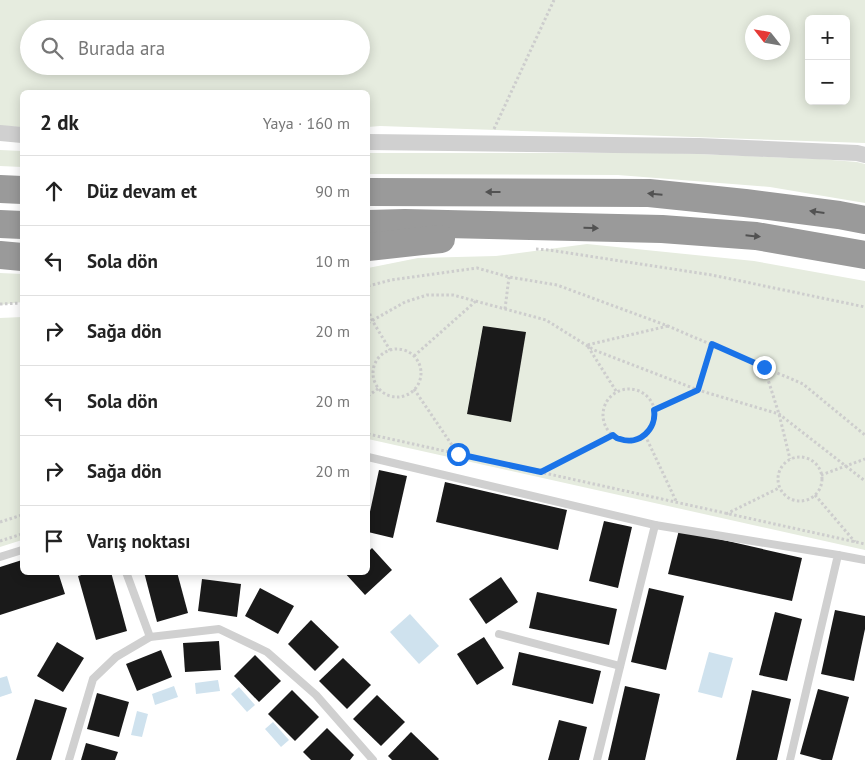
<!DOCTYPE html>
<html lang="tr">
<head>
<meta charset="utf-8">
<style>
	body { margin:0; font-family:"PT Sans",sans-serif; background:#f6f6f6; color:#222 }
	.controls { position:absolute; right:15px; top:15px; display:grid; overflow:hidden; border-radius:8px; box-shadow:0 2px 12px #0003 }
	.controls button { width:45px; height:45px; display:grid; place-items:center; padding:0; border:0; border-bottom:1px solid #e0e0e0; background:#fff; color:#222; font:25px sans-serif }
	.compass { position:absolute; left:745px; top:15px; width:45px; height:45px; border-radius:50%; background:#fff; box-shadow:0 2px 12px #0003; rotate:301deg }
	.stop { position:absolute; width:15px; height:15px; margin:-11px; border:4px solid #1a73e8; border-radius:50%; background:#fff }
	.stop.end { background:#1a73e8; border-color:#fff; box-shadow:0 1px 5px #0008 }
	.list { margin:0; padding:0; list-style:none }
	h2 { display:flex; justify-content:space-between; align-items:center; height:65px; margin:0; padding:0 20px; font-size:21px }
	h2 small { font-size:16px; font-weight:400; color:#767676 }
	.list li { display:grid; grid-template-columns:32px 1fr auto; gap:15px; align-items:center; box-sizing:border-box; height:70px; padding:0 20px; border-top:1px solid #e0e0e0 }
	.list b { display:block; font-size:19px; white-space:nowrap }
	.list em { font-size:16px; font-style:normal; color:#767676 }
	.icon { flex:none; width:28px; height:28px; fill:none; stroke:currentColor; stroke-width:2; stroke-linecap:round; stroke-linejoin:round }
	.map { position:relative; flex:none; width:865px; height:760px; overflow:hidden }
	.search { position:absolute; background:#fff; box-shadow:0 2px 12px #0003; left:20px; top:20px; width:350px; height:55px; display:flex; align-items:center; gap:12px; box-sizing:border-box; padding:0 18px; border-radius:28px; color:#767676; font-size:19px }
	.panel { position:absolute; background:#fff; box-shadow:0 2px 12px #0003; left:20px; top:90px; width:350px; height:485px; border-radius:8px }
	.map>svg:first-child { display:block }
	.green { fill:#e6ecdf; fill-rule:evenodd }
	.water { fill:#cfe2ee }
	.building { fill:#1a1a1a }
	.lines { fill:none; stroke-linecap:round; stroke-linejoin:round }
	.path { stroke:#cdcdcd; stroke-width:3; stroke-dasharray:2.5 2.5; stroke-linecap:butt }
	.service { stroke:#d0d0d0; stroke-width:8 }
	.minor { stroke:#d0d0d0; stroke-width:16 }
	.motorway { stroke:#9a9a9a; stroke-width:28 }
	.oneway { fill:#525252 }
	.route { stroke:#1a73e8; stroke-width:6 }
</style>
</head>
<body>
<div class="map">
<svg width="865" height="760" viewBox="0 0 865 760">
	<rect width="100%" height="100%" fill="#fff"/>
	<g class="green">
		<path d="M0 0H865V143L380 126 368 127V92H22V127L0 126ZM809 19H846V101H809ZM752 22H782V52H752ZM29 29H361V66H29Z"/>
		<polygon points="0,150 22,151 22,167 0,166"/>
		<polygon points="368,153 674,153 819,159 857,162 865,164 865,203 770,187 618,175 368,174"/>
		<polygon points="587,244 754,261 865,281 865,550 368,439 368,268 418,258 496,256"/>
		<polygon points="0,273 22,274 22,302 0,305"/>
		<polygon points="22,317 22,540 0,547 0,318"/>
	</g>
	<g class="water">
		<polygon points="410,614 439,646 419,664 390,632"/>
		<polygon points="709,652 733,658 722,698 698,692"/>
		<polygon points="7,676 12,693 0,697 0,678"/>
		<polygon points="218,680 220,691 196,694 195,683"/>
		<polygon points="174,686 178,697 155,705 152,694"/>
		<polygon points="239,687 255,705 247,712 231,694"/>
		<polygon points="137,711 148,714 142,737 131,735"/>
		<polygon points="273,722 289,740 281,747 265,729"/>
	</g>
	<g class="building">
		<polygon points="483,326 526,332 511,422 467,414"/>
		<polygon points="379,470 407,476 393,538 368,532 368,521"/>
		<polygon points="445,482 567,510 558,550 436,522"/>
		<polygon points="604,521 632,527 618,588 589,581"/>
		<polygon points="679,530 802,558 792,601 668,574"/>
		<polygon points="372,548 392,570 365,595 344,572 368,572 368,552"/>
		<polygon points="22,560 22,572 58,572 65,594 0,615 0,567"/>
		<polygon points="91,572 111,572 127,631 96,640 78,576"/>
		<polygon points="144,572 177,572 188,613 157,622"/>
		<polygon points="501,577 518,602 486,624 469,599"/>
		<polygon points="202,579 241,584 237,617 198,611"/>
		<polygon points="260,588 294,606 278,634 245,616"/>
		<polygon points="649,588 684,596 666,670 631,662"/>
		<polygon points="537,592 617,609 609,645 529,628"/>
		<polygon points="835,610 865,616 865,629 854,681 821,674"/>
		<polygon points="775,612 802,619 787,681 759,675"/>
		<polygon points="311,620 339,647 315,671 288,644"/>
		<polygon points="484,637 504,668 477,685 457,654"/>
		<polygon points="219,641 221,670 185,672 183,643"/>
		<polygon points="57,642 84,658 63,692 37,676"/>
		<polygon points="161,650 172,677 137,691 126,664"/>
		<polygon points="519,652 601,671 593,704 512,685"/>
		<polygon points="255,655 281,681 259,702 234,676"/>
		<polygon points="343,658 371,685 347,709 319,681"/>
		<polygon points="625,686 660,694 645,760 608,760"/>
		<polygon points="818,689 849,697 832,760 822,760 800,754"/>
		<polygon points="292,690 319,717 295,741 268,714"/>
		<polygon points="752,690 791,699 777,760 736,760"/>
		<polygon points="97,693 129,702 119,737 87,729"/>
		<polygon points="377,695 405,722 381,746 353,719"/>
		<polygon points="35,699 67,708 51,760 16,760"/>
		<polygon points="559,720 587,727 579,760 548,760"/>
		<polygon points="327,728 354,755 350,760 311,760 303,752"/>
		<polygon points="411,732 439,759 438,760 392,760 388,756"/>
		<polygon points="86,743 118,752 115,760 81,760"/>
	</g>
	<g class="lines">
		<g class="path">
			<polyline points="494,129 554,0"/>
			<polyline points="536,249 549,250 712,275 865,307"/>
			<polyline points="368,286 391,280 477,268 509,277 557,285 668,326 803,384 865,435"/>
			<polyline points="0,304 22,303"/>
			<polyline points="368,309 372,320 390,350"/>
			<polyline points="505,309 509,277"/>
			<polyline points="368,323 405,302 427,295 453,295 546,320 594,350 698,390 779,414 865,481"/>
			<circle cx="397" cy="373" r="24"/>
			<polyline points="414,356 476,301"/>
			<polyline points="764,367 779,414 790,459"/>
			<circle cx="629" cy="415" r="26"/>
			<polyline points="414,389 458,454"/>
			<polyline points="616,391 587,345 668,326"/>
			<polyline points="368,396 379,388"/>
			<polyline points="654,410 698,390 712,345"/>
			<polyline points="368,434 865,544"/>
			<polyline points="645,435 677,503"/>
			<circle cx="800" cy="479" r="22"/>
			<polyline points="542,472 613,435"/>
			<polyline points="821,475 865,459"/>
			<polyline points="815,495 855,542"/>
			<polyline points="726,514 779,488"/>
			<polyline points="0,522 22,515"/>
			<polyline points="0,541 22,534"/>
		</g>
		<g class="service">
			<polyline points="368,457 655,525 838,555 790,760"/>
			<polyline points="838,555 865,560"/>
			<polyline points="0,557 22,550"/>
			<polyline points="126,572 150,637"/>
			<polyline points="499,634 620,666"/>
			<polyline points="69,760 93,679 116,657 150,637 219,629 267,652 316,695 373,760"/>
			<polyline points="597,760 655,525"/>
		</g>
		<g class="minor">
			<polyline points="0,133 22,135"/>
			<polyline points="368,142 699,146 857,153 865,155"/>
		</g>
		<g class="motorway">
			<polyline points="0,189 22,190"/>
			<polyline points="368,192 649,193 745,203 839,215 865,220"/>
			<polyline points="0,224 22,225"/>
			<polyline points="368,224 405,223 662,229 756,236 865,255"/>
			<polyline points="368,247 441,239"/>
			<polyline points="0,255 22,257"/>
		</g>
	</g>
	<defs><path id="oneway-solid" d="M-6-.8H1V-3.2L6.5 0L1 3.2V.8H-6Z" transform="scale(1.25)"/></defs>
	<g class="oneway">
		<use href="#oneway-solid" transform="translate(493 192) rotate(-180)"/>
		<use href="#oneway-solid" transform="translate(655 194) rotate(-175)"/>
		<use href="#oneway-solid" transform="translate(817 212) rotate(-172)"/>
		<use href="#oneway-solid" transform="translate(591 228) rotate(1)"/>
		<use href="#oneway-solid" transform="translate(753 236) rotate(6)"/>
	</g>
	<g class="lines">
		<path class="route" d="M458 454 541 472 613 435C615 437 617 439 620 439 639 446 657 429 654 410L698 390 712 344 764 367"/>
	</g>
</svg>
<div class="controls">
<button>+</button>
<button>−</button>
</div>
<svg class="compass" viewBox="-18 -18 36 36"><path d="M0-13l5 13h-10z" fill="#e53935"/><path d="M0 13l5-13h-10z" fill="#767676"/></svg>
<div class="stop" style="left:458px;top:454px"></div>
<div class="stop end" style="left:764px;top:367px"></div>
<div class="search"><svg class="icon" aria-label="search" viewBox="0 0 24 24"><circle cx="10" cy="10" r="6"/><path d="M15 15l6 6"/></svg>Burada ara</div>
<section class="panel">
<h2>2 dk<small>Yaya · 160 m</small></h2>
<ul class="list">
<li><svg class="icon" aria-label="ahead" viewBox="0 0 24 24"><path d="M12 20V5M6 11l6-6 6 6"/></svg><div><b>Düz devam et</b></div><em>90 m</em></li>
<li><svg class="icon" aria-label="left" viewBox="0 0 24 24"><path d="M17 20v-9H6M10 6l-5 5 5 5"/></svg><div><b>Sola dön</b></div><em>10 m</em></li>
<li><svg class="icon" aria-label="right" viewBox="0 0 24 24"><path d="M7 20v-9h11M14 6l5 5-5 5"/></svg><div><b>Sağa dön</b></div><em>20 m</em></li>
<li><svg class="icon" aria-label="left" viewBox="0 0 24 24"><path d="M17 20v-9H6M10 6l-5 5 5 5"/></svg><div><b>Sola dön</b></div><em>20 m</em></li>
<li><svg class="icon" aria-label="right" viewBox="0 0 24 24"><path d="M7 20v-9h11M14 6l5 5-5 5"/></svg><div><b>Sağa dön</b></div><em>20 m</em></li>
<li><svg class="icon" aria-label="arrive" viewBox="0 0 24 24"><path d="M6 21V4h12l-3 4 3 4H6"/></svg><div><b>Varış noktası</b></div></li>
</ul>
</section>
</div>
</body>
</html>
